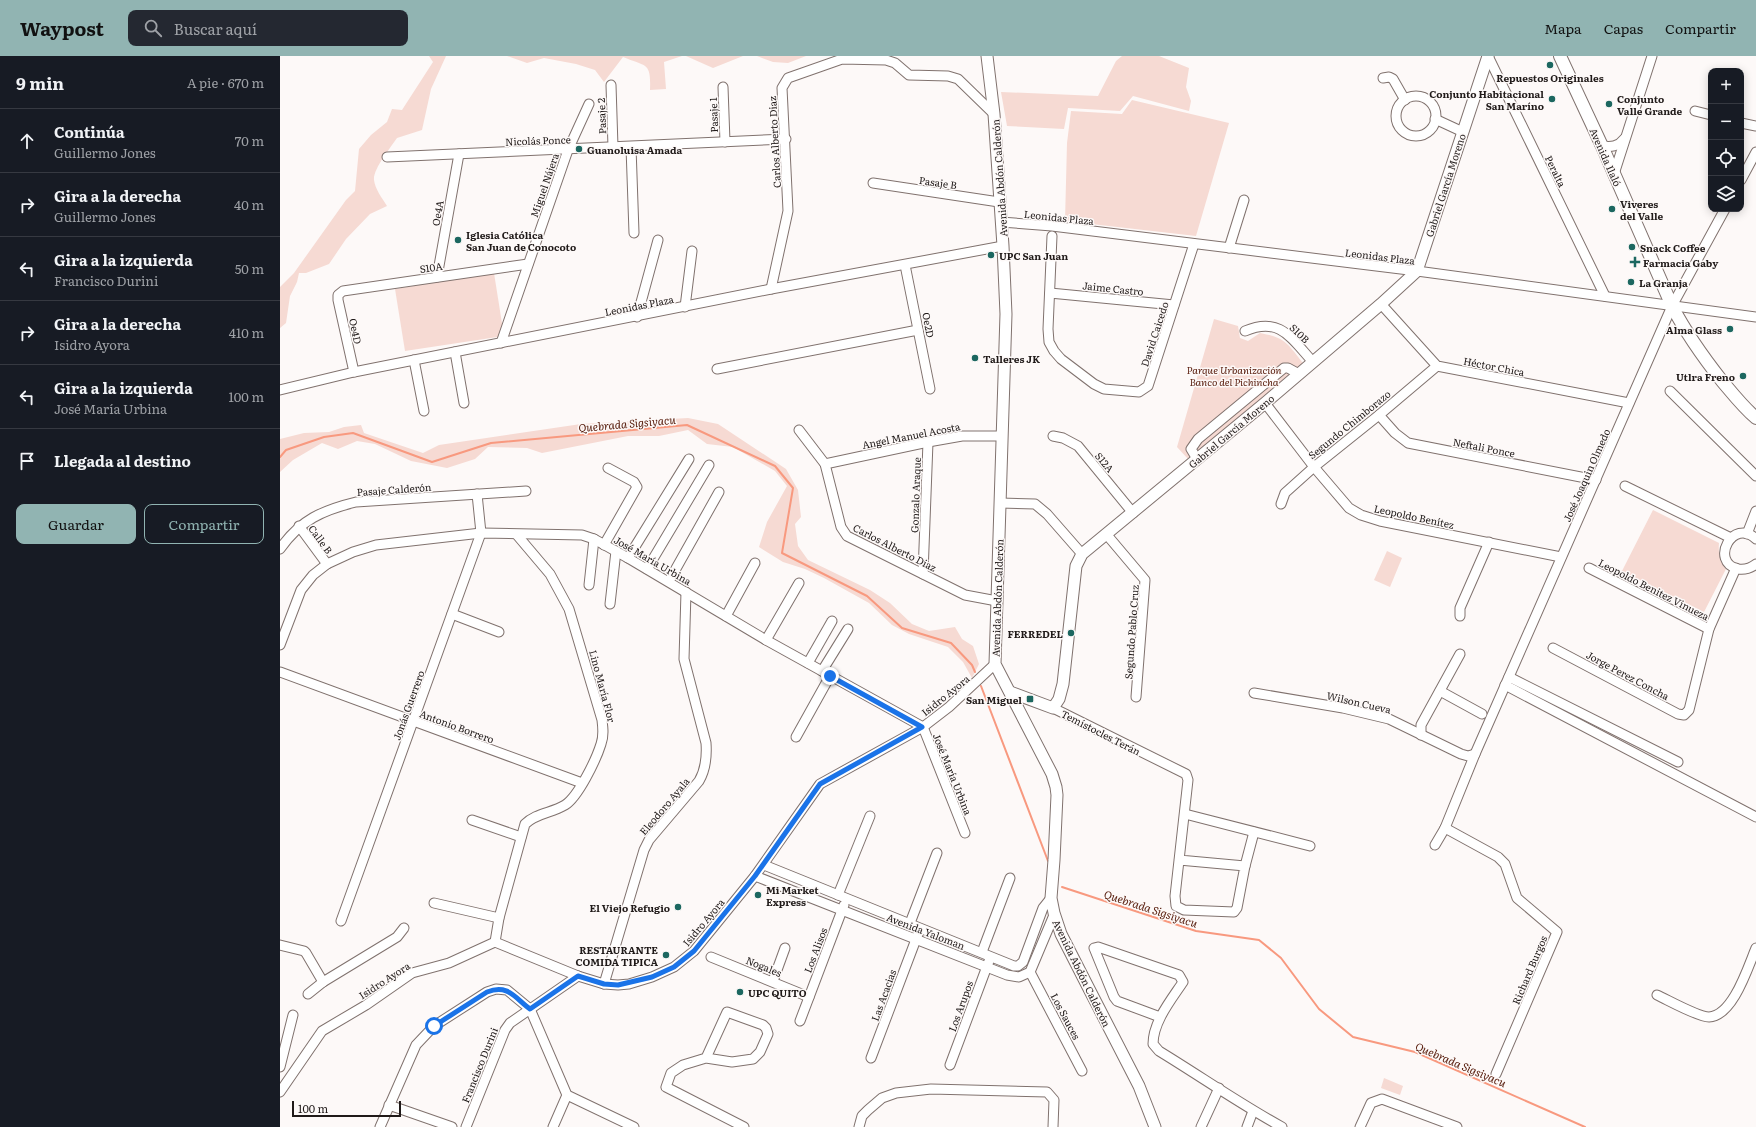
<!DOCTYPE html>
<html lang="es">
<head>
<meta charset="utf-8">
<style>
	body { margin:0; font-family:Literata,serif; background:#242831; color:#f1f3f6 }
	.controls { position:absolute; right:12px; top:12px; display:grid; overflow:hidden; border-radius:8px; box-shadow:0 2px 10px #0003 }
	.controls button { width:36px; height:36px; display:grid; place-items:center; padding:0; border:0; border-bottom:1px solid #363941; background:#171b24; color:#f1f3f6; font:20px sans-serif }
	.scale { position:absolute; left:12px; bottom:10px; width:109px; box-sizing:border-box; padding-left:4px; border:2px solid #201a19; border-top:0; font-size:11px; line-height:14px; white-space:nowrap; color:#201a19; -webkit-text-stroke:3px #fdf9f8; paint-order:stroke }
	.stop { position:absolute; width:12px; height:12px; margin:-9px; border:3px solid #1a73e8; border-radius:50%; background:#fff }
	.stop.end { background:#1a73e8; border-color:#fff; box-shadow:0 1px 4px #0008 }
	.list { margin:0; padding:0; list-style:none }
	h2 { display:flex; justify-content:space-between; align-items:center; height:52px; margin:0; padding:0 16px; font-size:17px }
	h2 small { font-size:13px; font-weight:400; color:#9ea1a6 }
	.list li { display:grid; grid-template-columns:26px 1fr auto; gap:12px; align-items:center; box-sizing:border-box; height:64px; padding:0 16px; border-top:1px solid #363941 }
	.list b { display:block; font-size:15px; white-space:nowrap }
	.list p { margin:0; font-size:13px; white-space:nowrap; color:#9ea1a6 }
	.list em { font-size:13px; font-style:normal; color:#9ea1a6 }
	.actions { display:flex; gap:8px; padding:12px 16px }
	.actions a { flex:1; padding:9px 0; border:1px solid #91b4b2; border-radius:8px; text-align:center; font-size:14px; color:#91b4b2 }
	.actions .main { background:#91b4b2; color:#111 }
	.icon { flex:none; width:22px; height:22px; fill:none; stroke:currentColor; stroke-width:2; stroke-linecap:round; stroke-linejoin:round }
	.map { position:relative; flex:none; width:1476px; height:1071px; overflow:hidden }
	header { display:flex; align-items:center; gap:24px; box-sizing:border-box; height:56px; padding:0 20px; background:#91b4b2; color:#111 }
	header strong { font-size:19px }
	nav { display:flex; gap:22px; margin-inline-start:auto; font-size:14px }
	.search { width:280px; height:36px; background:#242831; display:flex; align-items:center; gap:10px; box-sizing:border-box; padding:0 14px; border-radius:8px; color:#9ea1a6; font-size:15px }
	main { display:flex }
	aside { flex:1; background:#171b24 }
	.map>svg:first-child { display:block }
	.green { fill:#f6dad3 }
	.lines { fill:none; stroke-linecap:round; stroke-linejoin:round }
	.stream { stroke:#f8997f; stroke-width:2 }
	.minor-casing { stroke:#80726e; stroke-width:11 }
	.tertiary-casing { stroke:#80726e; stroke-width:13 }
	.secondary-casing { stroke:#80726e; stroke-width:14 }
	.minor { stroke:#fff; stroke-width:9 }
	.tertiary { stroke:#fff; stroke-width:11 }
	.secondary { stroke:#fff; stroke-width:12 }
	.route { stroke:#1a73e8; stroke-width:5 }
	.poi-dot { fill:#1c6760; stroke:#fdf9f8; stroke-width:1.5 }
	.labels { text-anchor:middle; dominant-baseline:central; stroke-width:3; stroke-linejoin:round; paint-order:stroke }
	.poi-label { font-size:10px; font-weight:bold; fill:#201a19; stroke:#fdf9f8; text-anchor:start }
	.street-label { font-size:10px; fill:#201a19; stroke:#fdf9f8 }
	.park-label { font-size:10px; font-style:italic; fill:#5c2111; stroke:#fdf9f8 }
	.water-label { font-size:11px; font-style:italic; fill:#5a2010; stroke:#fdf9f8 }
</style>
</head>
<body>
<header>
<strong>Waypost</strong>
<div class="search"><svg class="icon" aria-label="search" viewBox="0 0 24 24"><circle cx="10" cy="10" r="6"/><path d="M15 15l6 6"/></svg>Buscar aquí</div>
<nav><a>Mapa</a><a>Capas</a><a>Compartir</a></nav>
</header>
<main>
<aside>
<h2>9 min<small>A pie · 670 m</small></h2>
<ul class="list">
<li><svg class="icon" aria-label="ahead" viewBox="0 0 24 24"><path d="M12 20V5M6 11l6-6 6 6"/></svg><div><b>Continúa</b><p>Guillermo Jones</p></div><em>70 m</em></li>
<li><svg class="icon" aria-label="right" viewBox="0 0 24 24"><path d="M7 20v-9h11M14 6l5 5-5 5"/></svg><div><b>Gira a la derecha</b><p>Guillermo Jones</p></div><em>40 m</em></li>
<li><svg class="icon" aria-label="left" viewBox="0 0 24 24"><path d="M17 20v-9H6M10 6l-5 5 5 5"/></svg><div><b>Gira a la izquierda</b><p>Francisco Durini</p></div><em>50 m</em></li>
<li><svg class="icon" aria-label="right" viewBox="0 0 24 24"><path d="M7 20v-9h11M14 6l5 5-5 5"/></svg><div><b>Gira a la derecha</b><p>Isidro Ayora</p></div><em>410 m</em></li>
<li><svg class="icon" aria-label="left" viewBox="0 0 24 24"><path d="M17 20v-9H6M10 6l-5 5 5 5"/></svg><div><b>Gira a la izquierda</b><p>José María Urbina</p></div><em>100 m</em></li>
<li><svg class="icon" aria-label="arrive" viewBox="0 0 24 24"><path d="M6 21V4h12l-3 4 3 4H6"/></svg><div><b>Llegada al destino</b></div></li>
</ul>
<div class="actions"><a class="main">Guardar</a><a>Compartir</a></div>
</aside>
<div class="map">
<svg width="1476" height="1071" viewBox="0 0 1476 1071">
	<rect width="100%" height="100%" fill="#fdf9f8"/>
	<g class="green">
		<path d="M149 0H166L151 33 142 74 117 82C111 91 93 113 94 124 95 133 102 142 107 150L90 158 66 183 49 208 26 217H19L17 226 10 240 6 267 0 272V231L14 217 66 144 75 135 79 93 91 79 107 66 112 53 122 54 153 6Z"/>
		<path d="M227 0H402L384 6 386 33 370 34C371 6 367 11 343 1L324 26 315 14 296 8 264 2 247 7Z"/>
		<polygon points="406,0 463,0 433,12"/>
		<polygon points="477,0 526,0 508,7 493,6"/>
		<polygon points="842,0 879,0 909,12 906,31 911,45 909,55 853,40 840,55 788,52 784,73 727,70 721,36 818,40 836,5"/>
		<polygon points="852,44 949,67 916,180 785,165 787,87 791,55 842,58"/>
		<polygon points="214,217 224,280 125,295 115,233"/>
		<path d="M934 263 958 270 960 282 968 285 980 277C1006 282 1007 287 1023 307L908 403 897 391Z"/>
		<polygon points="408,362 438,368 506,413 518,434 521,461 515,468 518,490 528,504 590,534 610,547 632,568 649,575 675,571 682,583 693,590 699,608 692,622 683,606 668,591 629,578 612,569 589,547 544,522 525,513 503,506 479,491 487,466 507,430 495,415 453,391 427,388 408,374 379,380 348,380 262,397 247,392 208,391 195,403 167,412 131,405 95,388 77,385 58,393 42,387 13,404 0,416 0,383 24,377 49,376 64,371 81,369 84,377 143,397 159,389 301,368"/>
		<path d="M1373 454 1439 487C1438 496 1440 505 1446 513L1424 556 1342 515Z"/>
		<polygon points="1107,495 1122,502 1110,531 1094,524"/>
		<polygon points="1104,1022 1123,1030 1120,1039 1101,1032"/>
	</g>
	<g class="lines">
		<g class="stream">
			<polyline points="0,401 6,394 44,381 73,377 152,406 211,387 407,369 495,410 513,432 502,497 587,540 622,572 671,587 692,609 695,616"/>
			<polyline points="701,630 768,805"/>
			<polyline points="782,831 916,875 979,884 1001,902 1039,953 1073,981 1135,996 1305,1071"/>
		</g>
		<g class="minor-casing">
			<g id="minor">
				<polyline points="1208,0 1325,240"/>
				<polyline points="1103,22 1109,21 1113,23 1125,44"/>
				<polyline points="331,29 333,91"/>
				<polyline points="443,31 445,86"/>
				<circle cx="1136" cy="60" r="20"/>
				<polyline points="1415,55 1431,59"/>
				<polyline points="1155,63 1183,76"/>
				<polyline points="1461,67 1476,70"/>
				<path d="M1322 90C1331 91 1338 91 1344 83"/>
				<polyline points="351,91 354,177"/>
				<polyline points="107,101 506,83"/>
				<polyline points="1334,118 1372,0"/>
				<polyline points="1461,124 1476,96"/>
				<polyline points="593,127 719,146"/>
				<polyline points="721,166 772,170 1137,215 1476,261"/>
				<polyline points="772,180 768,273 769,286 774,295 781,303 814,328 824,333 859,336 868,330 914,188"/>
				<polyline points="949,192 964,144"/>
				<polyline points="625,209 650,333"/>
				<polyline points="157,221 179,98"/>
				<polyline points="491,233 508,155 502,32 508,22 562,3 606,4 615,7 629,19 668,20 678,23 714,58"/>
				<polyline points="770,237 894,249"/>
				<polyline points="1101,248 1157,310 1349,347"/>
				<polyline points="405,251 412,195"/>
				<polyline points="357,261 378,184"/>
				<path d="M965 275C1000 260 1011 282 1033 306"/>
				<polyline points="221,287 288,94 309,48"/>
				<polyline points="175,296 184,347"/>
				<polyline points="134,304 144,355"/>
				<polyline points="437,313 638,274"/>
				<polyline points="74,316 58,244 58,239 63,235 248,208"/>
				<polyline points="0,334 74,316 491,233 723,190"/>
				<polyline points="1390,335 1476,420"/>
				<polyline points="985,347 1034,411 1069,452 1081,459 1100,465 1281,501"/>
				<polyline points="1099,359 1115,377 1128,387 1316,424"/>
				<polyline points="519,374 545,408 561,471 567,480 685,539 717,545"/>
				<polyline points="773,380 783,382 798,390 853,457"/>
				<polyline points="917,403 911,393 918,383 1004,312 1008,312 1019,318"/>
				<polyline points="545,408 648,386 682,380 722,380"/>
				<polyline points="1345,430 1451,482"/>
				<polyline points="720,447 755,448 767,458 802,498"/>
				<polyline points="1001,448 1005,437 1034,411 1099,359 1157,310"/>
				<polyline points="19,470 47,508"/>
				<polyline points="1467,478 1476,455"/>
				<polyline points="827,479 865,524 856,641"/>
				<path d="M1476 483C1453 461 1429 506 1458 513 1465 514 1471 512 1476 508"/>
				<polyline points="324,489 357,431 354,426 328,412"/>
				<path d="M0 493C20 464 43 454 76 446L246 435"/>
				<polyline points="348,502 409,403"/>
				<polyline points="1309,512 1429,573"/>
				<polyline points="367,513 429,409"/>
				<polyline points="643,518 648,386"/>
				<polyline points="389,525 439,436"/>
				<polyline points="309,529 314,483"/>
				<polyline points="330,548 336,495"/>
				<polyline points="172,558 219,576"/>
				<polyline points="446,560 475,507"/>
				<polyline points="1180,560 1180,552 1209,486"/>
				<polyline points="486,584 519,527"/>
				<polyline points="0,589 21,534 33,519 47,508 73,496 96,489 201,477 302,479 314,483 348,502 486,584 643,671 685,777"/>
				<polyline points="1273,592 1398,658 1404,659 1409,654 1429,573 1456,512"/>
				<polyline points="528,607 552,565"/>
				<polyline points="542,615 568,573"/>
				<polyline points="0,616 302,727"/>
				<polyline points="1229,621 1398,706"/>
				<polyline points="1225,629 1476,761"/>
				<polyline points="1160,635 1202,658"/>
				<polyline points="974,637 1063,652 1109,663 1181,698 1188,700 1195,698"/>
				<polyline points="773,652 906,718 908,724 895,840 896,850 904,854 954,856 957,852 965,810 899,804"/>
				<polyline points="1141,679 1141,669 1180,598"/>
				<polyline points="516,681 550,620"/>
				<polyline points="905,758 1030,790"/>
				<polyline points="192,764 241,781"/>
				<polyline points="1165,772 1218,801 1225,808 1237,842 1277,876 1216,1018"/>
				<polyline points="1155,789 1165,772 1195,698 1392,250 1445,153"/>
				<polyline points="484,809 734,910 738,910 743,906 763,852 771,842"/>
				<polyline points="965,810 974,776"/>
				<polyline points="475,820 727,919 739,921 750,916 774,859"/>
				<polyline points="558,839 590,760"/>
				<polyline points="154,847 219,862"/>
				<polyline points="61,865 201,477 197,438"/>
				<polyline points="630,867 657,797"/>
				<path d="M215 886 219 862 245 768C256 757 272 757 285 749 298 741 316 704 321 688 324 680 323 672 322 664L289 553 270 518 237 479"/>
				<polyline points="0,889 24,895 26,897 43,926"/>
				<polyline points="702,896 730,822"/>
				<polyline points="431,901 529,941"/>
				<polyline points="750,916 802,1015"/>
				<polyline points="493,925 505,892"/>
				<path d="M324 928 364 794 369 784 419 725C426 713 427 701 426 687L404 603 406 536"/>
				<polyline points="28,938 43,926 117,881 124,872"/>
				<path d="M1377 939C1388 944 1418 961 1429 961 1453 960 1468 911 1476 892"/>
				<path d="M880 961 837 945 834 941 814 892 818 891 899 919 903 926C891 944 873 966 873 988L879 995C920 1020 960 1048 1002 1071"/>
				<polyline points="520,965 564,849"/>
				<polyline points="426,1002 447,956 483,969 486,972 488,978 480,996 473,1003 452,1006 426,1002 403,1009 391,1017 386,1031 464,1071"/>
				<polyline points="591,1002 638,878"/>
				<polyline points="670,1009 709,905"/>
				<polyline points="0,1011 13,959"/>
				<polyline points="0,1036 42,975 86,949 132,917 169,907 215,886 298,920 324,928 338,929 349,928 372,921 394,911 414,895 475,820 540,728 643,671 669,651 715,608"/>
				<polyline points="109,1049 172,1071"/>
				<polyline points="100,1071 136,989 154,970 207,936 216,933 227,934 250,953 287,1039 354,1071"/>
				<polyline points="186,1071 225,974 230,967 298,920"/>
				<polyline points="273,1071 287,1039"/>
				<polyline points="579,1071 582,1060 588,1054 602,1042 616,1037 651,1033 767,1036 774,1044 773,1071"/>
				<polyline points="921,1071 939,1032"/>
				<polyline points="967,1071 973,1055"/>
				<polyline points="1080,1071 1091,1047 1102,1043 1177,1071"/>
			</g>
		</g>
		<g class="tertiary-casing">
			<g id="tertiary">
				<polyline points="707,0 714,58 723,190 726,258 715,608 772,718 776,731 777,739 774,804 771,842 774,857 781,878 806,927 859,1030 875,1071"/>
				<polyline points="730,636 773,652 779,643 783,628 796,510 802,498 985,347 1101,248 1137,215 1208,0"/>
			</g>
		</g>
		<g class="secondary-casing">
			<path id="secondary" d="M1280 0 1322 90 1392 250C1406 277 1423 301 1442 325 1453 338 1463 351 1476 362"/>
		</g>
		<use href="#minor" class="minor"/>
		<use href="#tertiary" class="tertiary"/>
		<use href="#secondary" class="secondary"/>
	</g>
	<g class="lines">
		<path class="route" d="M154 970 207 936C228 928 234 941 250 953L298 920 324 928 338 929 372 921 394 911 414 895 475 820 540 728 642 671 550 620"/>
	</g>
	<g class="poi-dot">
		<circle cx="1270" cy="9" r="4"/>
		<circle cx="1272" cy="43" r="4"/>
		<circle cx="1329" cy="48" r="4"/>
		<circle cx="299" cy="93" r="4"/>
		<circle cx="1332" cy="153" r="4"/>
		<circle cx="178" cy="184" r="4"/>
		<circle cx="1352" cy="191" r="4"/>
		<circle cx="711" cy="199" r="4"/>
		<path d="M1353 200h4v4h4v4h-4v4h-4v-4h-4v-4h4z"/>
		<circle cx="1351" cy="226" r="4"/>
		<circle cx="1450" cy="273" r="4"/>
		<circle cx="695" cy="302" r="4"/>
		<circle cx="1463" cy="320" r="4"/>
		<circle cx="791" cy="577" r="4"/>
		<rect x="746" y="639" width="8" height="8" rx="2"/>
		<circle cx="478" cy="839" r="4"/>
		<circle cx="398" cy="851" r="4"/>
		<circle cx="386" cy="899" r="4"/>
		<circle cx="460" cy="936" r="4"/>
	</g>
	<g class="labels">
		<g class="poi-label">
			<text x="1270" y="21" text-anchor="middle">Repuestos Originales</text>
			<text x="1264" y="37" text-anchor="end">Conjunto Habitacional<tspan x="1264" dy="12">San Maríno</tspan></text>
			<text x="1337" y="42">Conjunto<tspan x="1337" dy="12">Valle Grande</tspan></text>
			<text x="307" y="93">Guanoluisa Amada</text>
			<text x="1340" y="147">Viveres<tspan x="1340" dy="12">del Valle</tspan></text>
			<text x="186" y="178">Iglesia Católica<tspan x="186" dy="12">San Juan de Conocoto</tspan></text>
			<text x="1360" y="191">Snack Coffee</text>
			<text x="719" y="199">UPC San Juan</text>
			<text x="1363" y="206">Farmacia Gaby</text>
			<text x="1359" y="226">La Granja</text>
			<text x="1442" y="273" text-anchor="end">Alma Glass</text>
			<text x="703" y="302">Talleres JK</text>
			<text x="1455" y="320" text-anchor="end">Utlra Freno</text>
			<text x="783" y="577" text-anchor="end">FERREDEL</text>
			<text x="742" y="643" text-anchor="end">San Miguel</text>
			<text x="486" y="833">Mi Market<tspan x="486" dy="12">Express</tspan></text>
			<text x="390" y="851" text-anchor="end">El Viejo Refugio</text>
			<text x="378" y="893" text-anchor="end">RESTAURANTE<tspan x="378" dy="12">COMIDA TIPICA</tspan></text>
			<text x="468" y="936">UPC QUITO</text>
		</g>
		<g class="street-label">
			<text transform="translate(433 59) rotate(-92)">Pasaje 1</text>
			<text transform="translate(321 60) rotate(-92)">Pasaje 2</text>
			<text transform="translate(258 84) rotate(-2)">Nicolás Ponce</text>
			<text transform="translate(494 86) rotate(-93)">Carlos Alberto Diaz</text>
			<text transform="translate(1326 101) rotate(66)">Avenida Ilaló</text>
			<text transform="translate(1276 115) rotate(64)">Peralta</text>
			<text transform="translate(719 122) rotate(-94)">Avenida Abdón Calderón</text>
			<text transform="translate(658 126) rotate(8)">Pasaje B</text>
			<text transform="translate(264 129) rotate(-71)">Miguel Nájera</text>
			<text transform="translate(1165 129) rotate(-72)">Gabriel García Moreno</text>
			<text transform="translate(157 157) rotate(-80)">Oe4A</text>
			<text transform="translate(779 161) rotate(6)">Leonidas Plaza</text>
			<text transform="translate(1100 200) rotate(7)">Leonidas Plaza</text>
			<text transform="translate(151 211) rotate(-8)">S10A</text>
			<text transform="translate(833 232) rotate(6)">Jaime Castro</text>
			<text transform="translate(359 249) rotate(-11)">Leonidas Plaza</text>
			<text transform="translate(649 269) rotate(79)">Oe2D</text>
			<text transform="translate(76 275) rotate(78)">Oe4D</text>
			<text transform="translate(1020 277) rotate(44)">S10B</text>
			<text transform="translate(874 278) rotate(-72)">David Caicedo</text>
			<text transform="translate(1214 310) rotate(11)">Héctor Chica</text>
			<text transform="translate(1069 368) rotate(-39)">Segundo Chimborazo</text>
			<text transform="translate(951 375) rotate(-40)">Gabriel García Moreno</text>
			<text transform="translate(631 379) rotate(-11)">Angel Manuel Acosta</text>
			<text transform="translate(1204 391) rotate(11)">Neftali Ponce</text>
			<text transform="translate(825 406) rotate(50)">S12A</text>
			<text transform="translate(1306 419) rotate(-66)">José Joaquin Olmedo</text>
			<text transform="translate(114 433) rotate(-4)">Pasaje Calderón</text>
			<text transform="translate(635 439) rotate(-88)">Gonzalo Araque</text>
			<text transform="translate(1134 460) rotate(12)">Leopoldo Benítez</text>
			<text transform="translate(41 483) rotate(54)">Calle B</text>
			<text transform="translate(615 491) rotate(27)">Carlos Alberto Diaz</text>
			<text transform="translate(373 504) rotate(30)">José María Urbina</text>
			<text transform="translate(1374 533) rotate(27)">Leopoldo Benitez Vinueza</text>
			<text transform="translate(717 542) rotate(-88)">Avenida Abdón Calderón</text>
			<text transform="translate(851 576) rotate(-86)">Segundo Pablo Cruz</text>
			<text transform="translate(1348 619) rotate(28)">Jorge Perez Concha</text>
			<text transform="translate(323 630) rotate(75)">Lino María Flor</text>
			<text transform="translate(665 639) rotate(-39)">Isidro Ayora</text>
			<text transform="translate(1079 646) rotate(13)">Wilson Cueva</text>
			<text transform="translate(128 649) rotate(-70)">Jonás Guerrero</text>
			<text transform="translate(177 670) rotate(20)">Antonio Borrero</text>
			<text transform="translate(821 676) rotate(27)">Temístocles Terán</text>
			<text transform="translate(673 718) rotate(68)">José María Urbina</text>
			<text transform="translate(384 750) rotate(-50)">Eleodoro Ayala</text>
			<text transform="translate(423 866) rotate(-50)">Isidro Ayora</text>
			<text transform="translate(646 875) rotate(21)">Avenida Yaloman</text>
			<text transform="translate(535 894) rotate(-69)">Los Alisos</text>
			<text transform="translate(484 910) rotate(22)">Nogales</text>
			<text transform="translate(1249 914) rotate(-67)">Richard Burgos</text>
			<text transform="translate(802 917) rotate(64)">Avenida Abdón Calderón</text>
			<text transform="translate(104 924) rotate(-33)">Isidro Ayora</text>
			<text transform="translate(603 939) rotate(-70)">Las Acacias</text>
			<text transform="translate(680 950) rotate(-70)">Los Arupos</text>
			<text transform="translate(786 960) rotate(62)">Los Sauces</text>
			<text transform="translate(199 1009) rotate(-68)">Francisco Durini</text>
		</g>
		<g class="park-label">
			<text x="954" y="313">Parque Urbanización<tspan x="954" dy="12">Banco del Pichincha</tspan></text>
		</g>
		<g class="water-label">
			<text transform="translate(347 367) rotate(-5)">Quebrada Sigsiyacu</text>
			<text transform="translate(871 852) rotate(18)">Quebrada Sigsiyacu</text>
			<text transform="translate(1181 1008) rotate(23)">Quebrada Sigsiyacu</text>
		</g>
	</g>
</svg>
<div class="controls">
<button>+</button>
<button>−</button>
<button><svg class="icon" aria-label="locate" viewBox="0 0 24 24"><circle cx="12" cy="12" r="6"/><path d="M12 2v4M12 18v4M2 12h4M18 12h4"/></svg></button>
<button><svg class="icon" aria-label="layers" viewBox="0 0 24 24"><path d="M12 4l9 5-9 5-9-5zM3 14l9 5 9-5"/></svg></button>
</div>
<div class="scale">100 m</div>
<div class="stop" style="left:154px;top:970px"></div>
<div class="stop end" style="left:550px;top:620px"></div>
</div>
</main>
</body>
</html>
